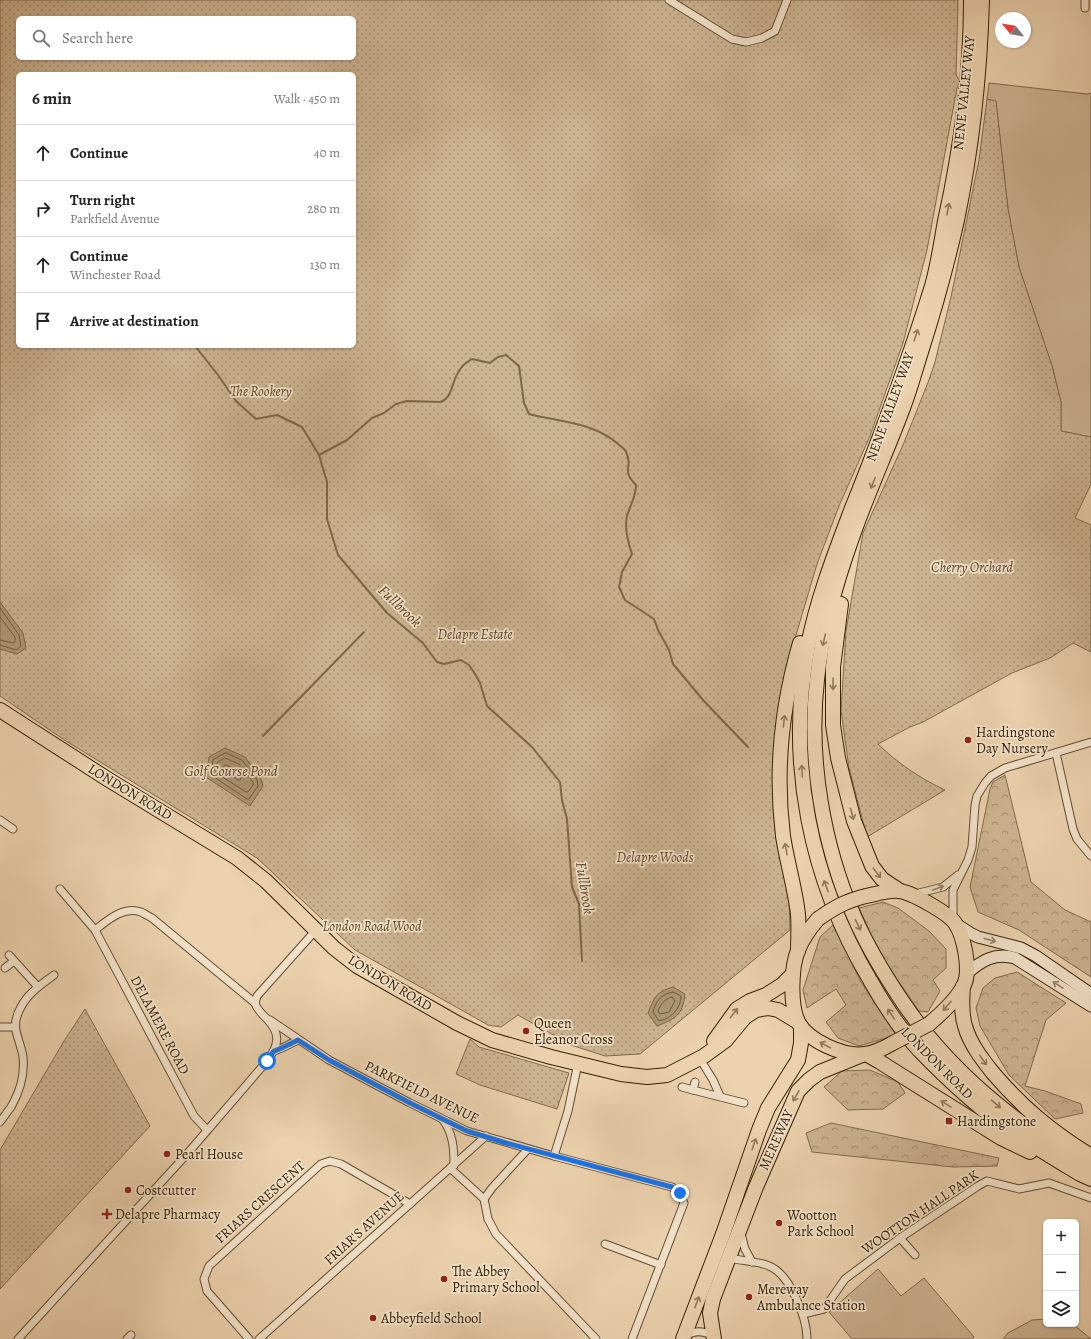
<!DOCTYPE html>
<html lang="en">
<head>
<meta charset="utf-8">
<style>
	body { margin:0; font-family:Alegreya,serif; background:#f2f2f2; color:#222 }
	.controls { position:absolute; right:12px; bottom:12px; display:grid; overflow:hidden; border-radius:6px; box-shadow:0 1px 3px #0004 }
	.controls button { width:36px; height:36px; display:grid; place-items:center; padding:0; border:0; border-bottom:1px solid #e0e0e0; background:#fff; color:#222; font:20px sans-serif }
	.compass { position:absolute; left:995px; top:12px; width:36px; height:36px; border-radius:50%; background:#fff; box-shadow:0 1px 3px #0004; rotate:300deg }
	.stop { position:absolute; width:12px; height:12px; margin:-9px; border:3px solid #1a73e8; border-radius:50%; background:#fff }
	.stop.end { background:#1a73e8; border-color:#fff; box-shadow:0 1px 4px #0008 }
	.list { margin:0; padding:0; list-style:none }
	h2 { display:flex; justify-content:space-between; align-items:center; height:52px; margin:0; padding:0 16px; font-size:17px }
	h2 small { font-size:13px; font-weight:400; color:#767676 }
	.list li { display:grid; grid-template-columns:26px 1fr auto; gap:12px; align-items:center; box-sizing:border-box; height:56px; padding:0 16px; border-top:1px solid #e0e0e0 }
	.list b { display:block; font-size:15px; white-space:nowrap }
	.list p { margin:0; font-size:13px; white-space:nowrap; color:#767676 }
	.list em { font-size:13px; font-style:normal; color:#767676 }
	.icon { flex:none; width:22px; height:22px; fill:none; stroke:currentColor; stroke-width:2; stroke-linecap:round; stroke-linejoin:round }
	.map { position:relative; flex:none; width:1091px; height:1339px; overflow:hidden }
	.search { position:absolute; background:#fff; box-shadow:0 1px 3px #0004; left:16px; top:16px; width:340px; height:44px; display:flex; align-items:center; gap:10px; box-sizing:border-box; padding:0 14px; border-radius:6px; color:#767676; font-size:15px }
	.panel { position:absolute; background:#fff; box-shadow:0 1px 3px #0004; left:16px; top:72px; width:340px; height:276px; border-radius:6px }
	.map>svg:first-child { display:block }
	.grass { fill:#ccb391; stroke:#816a4c }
	.forest { fill:url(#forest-crowns); stroke:#816a4c }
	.park { fill:url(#park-dots); stroke:#816a4c; fill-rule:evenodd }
	.water { fill:#ad9674; stroke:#7d6848 }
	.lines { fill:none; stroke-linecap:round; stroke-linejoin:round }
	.shore { stroke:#725c3d; stroke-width:1 }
	.stream { stroke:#7d6848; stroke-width:2 }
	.street-casing { stroke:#634e30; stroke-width:9 }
	.secondary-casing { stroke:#362206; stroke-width:13 }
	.highway-casing { stroke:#362206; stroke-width:16 }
	.street { stroke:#f2e1ca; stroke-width:7 }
	.secondary { stroke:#f2e1ca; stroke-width:11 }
	.highway { stroke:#ebd1ad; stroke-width:14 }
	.highway-bridge-casing { stroke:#362206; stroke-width:16; stroke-linecap:butt }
	.highway-bridge { stroke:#ebd1ad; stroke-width:14 }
	.oneway { stroke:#907a5a }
	.oneway2 { stroke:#948268 }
	.route { stroke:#1a73e8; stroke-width:5 }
	.poi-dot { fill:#8f2418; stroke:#f2e1ca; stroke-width:1.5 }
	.labels { text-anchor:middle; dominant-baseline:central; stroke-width:3.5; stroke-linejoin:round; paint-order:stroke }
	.street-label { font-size:14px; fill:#362206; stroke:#f2e1ca }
	.park-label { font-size:14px; font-style:italic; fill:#5c4629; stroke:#f2e1ca }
	.poi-label { font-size:14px; fill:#362206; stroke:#f2e1ca; text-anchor:start }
	.water-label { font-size:15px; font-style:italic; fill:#5a4527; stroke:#f2e1ca }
</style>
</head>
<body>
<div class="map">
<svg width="1091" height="1339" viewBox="0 0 1091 1339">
	<defs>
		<pattern id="forest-crowns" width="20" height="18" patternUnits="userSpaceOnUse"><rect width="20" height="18" fill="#ccb391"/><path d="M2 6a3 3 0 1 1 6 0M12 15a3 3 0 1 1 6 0" fill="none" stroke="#a69174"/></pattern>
		<pattern id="park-dots" width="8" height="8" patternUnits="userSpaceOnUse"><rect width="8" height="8" fill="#ccb391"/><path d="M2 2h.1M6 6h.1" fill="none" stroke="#a69174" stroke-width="1.8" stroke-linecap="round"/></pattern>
	</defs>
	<rect width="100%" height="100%" fill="#ebd1ad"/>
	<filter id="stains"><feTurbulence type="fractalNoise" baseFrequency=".005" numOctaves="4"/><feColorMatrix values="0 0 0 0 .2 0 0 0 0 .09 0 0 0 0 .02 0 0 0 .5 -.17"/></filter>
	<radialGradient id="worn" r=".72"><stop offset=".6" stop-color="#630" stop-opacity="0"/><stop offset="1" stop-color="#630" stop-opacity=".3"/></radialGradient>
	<g class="grass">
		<polygon points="989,83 1087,94 1091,93 1091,437 1061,431 1061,402 1052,366 1019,267 1008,209 996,102 987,99"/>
		<polygon points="878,1269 901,1296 924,1278 974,1337 972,1339 852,1339 829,1312"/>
		<polygon points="1046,1319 1046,1324 1073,1324 1091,1339 1003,1339 1008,1333 1032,1320"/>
	</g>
	<g class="forest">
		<polygon points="1005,775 1031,882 1065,910 1091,922 1091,977 1019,930 978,912 970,887 990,789 993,782"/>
		<polygon points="883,902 898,908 929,931 946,949 946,968 933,980 940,991 928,1012 919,1011 880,955 859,908"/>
		<polygon points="833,925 861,982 896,1035 859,1046 838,1038 826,1022 846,1005 836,989 807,1008 803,990 820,937"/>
		<polygon points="1017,972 1066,1003 1046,1020 1025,1086 1045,1091 1081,1104 1083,1113 1055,1119 1009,1075 980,1026 976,1008 983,988 995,978"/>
		<polygon points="870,1070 898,1082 905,1093 883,1109 848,1110 824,1087 842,1071"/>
		<polygon points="831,1123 999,1158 997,1166 953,1167 812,1152 806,1133"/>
	</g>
	<g class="park">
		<path d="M0 0H958L956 75 960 81 957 88 927 250 903 343 870 436 839 506 817 564 791 652 782 857 789 899 790 930 640 1054 605 1056 571 1045 518 1015 501 1027 488 1025 355 950 257 858 66 741 0 696ZM18 18H354V58H18ZM18 74H354V346H18Z"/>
		<path d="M987 99 996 101 1008 209 1019 267 1052 366 1061 402V431L1091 437V484L1075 518 1091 525V652L1073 643 1050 658 1012 673 923 722 910 727 878 744C896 762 921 779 945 790L867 837 849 768 841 710 846 631 863 533 903 445 929 380 935 362 951 297 979 160Z"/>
		<polygon points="85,1009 150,1126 0,1289 0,1150 64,1041"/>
		<polygon points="470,1039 479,1047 569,1073 557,1109 480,1085 456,1074"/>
	</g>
	<g class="water">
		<polygon points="0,602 23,633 26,648 17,654 0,649"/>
		<polygon points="225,748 245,757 261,779 263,786 250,806 206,777 209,757"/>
		<path d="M673 987 685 994C683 1015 675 1019 657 1026L648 1013C654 998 656 992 673 987Z"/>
	</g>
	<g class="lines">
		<g class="shore">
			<polyline points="0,608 19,635 21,646 16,650 0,645"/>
			<polyline points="0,617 15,637 15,642 13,643 0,640"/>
			<polygon points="226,753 242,760 257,780 258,786 249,799 247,799 211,775 213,760"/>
			<polygon points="225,758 239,764 253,782 253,785 248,792 246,792 216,773 217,763"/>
			<polygon points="226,765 235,769 241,777 240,780 238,780 223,770 223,767"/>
			<path d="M673 992 681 996C681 1009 670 1019 659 1021L653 1012C656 1001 661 994 673 992Z"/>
			<path d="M672 997 675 1001 669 1012 660 1014 658 1011C661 1004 664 999 672 997Z"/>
		</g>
		<g class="stream">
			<polyline points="195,346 218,375 236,401 256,419 277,415 302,427 319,455 327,482 327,519 338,555 387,613 423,643 437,662 444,664 461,660 469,665 475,674 480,683 487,706 532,747 560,782 562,800 567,819 572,887 579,904 582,961"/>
			<path d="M319 455 347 440 372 418 384 413 396 404 407 401 440 402C453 398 451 383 458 373 461 366 466 363 472 359L490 363 498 357 506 355 519 366 524 403 529 414C559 422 593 422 618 444 620 446 625 449 626 452 634 467 620 469 636 485 636 497 630 505 627 516 624 528 628 542 632 554L622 572 619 587 625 600 654 619 658 630 669 650 673 664 703 700 748 747"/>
			<polyline points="263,736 364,632"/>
		</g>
		<g class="street-casing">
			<g id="street">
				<polyline points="669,0 732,39 746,42 762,38 775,31 787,0"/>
				<polyline points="1085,8 1085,0"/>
				<polyline points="1056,753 1073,829 1077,839 1091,856"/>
				<polyline points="0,820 13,829"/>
				<polyline points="60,889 95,930 194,1116 207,1130"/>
				<polyline points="915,894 943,887 958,875"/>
				<polyline points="953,920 953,890 968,860 972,847 975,805 977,796 985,783 991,776 1005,768 1091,742"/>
				<polyline points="9,955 38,987"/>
				<polyline points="5,968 14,961"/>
				<polyline points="255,1003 257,996 316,930"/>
				<polyline points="270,1020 329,1060 410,1103 467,1131 554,1156 568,1111 578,1063"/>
				<polyline points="0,1027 15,1027"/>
				<path d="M274 1051C277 1051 294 1042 298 1040"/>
				<polyline points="700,1059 713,1080 720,1096"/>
				<polyline points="682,1087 693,1090 695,1082"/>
				<polyline points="693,1090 744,1103"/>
				<path d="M443 1120C453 1134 454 1148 454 1165"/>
				<path d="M0 1122C4 1117 7 1112 11 1107 20 1091 25 1076 23 1057 20 1037 9 1028 21 1007 28 993 42 984 54 975"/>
				<polyline points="554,1156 672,1187 679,1193 684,1203 632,1339"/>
				<polyline points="450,1168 484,1199 488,1219 496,1234 596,1339"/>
				<polyline points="484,1199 492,1188 528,1149"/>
				<polyline points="741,1234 745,1249 752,1262"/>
				<polyline points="900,1238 915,1255"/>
				<polyline points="605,1244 661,1265"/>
				<path d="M728 1255 729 1258C741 1261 758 1261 769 1266 790 1274 807 1318 807 1339"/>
				<polyline points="803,1314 824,1309 845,1279 900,1238 978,1186 987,1181 1019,1189 1049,1183 1091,1198"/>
				<path d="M685 1337C694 1329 704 1331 714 1336"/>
				<path d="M18 1339 187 1154 267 1061C279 1045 281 1034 267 1019 262 1014 257 1010 255 1003L152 918C148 916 145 914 141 912 123 906 108 920 95 930"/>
				<polyline points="127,1339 131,1335"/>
				<polyline points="249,1339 207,1291 204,1279 209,1266 321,1164 330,1161 341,1164 410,1204"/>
				<polyline points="259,1339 486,1136"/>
			</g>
		</g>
		<g class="secondary-casing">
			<g id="secondary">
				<polyline points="956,924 970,933 978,937 1021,948 1036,956 1091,994"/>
				<path d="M966 974C981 961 995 952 1015 958L1091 1006"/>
			</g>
		</g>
		<g class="highway-casing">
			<g id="highway">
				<path d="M971 0C971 74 961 149 945 221 941 243 938 265 932 286 920 325 906 365 892 404 879 439 866 474 852 508 835 553 817 599 808 646 786 761 810 880 870 980 884 1005 900 1029 919 1050 947 1079 979 1109 1013 1132 1035 1147 1057 1160 1080 1174L1091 1179"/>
				<path d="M982 0C980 73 972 148 957 220 947 265 935 308 921 352 915 371 910 390 903 408 887 451 868 492 853 535 836 582 822 631 817 680 808 758 823 845 854 916 867 946 884 974 902 1001 939 1056 987 1100 1041 1137 1057 1148 1073 1160 1091 1167"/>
				<polyline points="841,604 833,667 833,725 838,758 854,821 872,866 882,879 900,891"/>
				<polyline points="0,710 109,780 237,858 266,881 334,948 357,966 457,1023 492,1040 551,1057 621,1074 647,1077 667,1075 704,1056 726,1040 745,1017 756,1010 768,1008 778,1010 798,1022"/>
				<path d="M866 896C876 894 889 890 899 891 911 892 948 913 955 923 964 936 971 970 964 985 957 999 941 1014 929 1024"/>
				<path d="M818 919C810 928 803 938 798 950 791 968 790 1005 798 1022 808 1041 844 1057 865 1054 875 1053 884 1048 893 1043"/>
				<path d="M798 951C798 939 799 926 798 914 795 888 787 862 783 836 775 772 782 705 800 643"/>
				<path d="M963 986C962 999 961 1013 965 1026 970 1044 982 1059 993 1073 1023 1108 1052 1132 1091 1156"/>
				<polyline points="714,1041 737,1009 750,1001 766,995 782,985 793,974"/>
				<polyline points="866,1054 880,1062 1001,1138 1030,1152"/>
				<polyline points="683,1339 723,1234 759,1130 768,1108 798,1060 801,1043 801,1027"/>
				<polyline points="714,1339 710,1313 713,1299 756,1187 798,1091 809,1080 820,1072 862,1055"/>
			</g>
		</g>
		<use href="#street" class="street"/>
		<use href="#secondary" class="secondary"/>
		<use href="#highway" class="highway"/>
		<g class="highway-bridge-casing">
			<g id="highway-bridge">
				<path d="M818 919C835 907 846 901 866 896"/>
				<polyline points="893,1043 929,1024"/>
			</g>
		</g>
		<use href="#highway-bridge" class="highway-bridge"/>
	</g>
	<defs><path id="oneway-shaft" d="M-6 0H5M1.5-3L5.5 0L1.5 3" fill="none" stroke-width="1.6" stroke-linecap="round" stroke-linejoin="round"/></defs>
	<g class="oneway">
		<use href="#oneway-shaft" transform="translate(948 209) rotate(-79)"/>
		<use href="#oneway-shaft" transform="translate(916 335) rotate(-72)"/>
		<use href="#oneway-shaft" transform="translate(873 483) rotate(112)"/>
		<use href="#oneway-shaft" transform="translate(824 640) rotate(103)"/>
		<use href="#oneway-shaft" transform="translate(833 684) rotate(90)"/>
		<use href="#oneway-shaft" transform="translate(784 721) rotate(-84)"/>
		<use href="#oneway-shaft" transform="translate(802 771) rotate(-93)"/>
		<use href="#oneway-shaft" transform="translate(852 814) rotate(75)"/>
		<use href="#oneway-shaft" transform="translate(786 849) rotate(-100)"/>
		<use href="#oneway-shaft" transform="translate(877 873) rotate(53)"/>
		<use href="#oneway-shaft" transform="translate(826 886) rotate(-110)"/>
		<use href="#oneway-shaft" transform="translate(858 925) rotate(63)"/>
		<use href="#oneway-shaft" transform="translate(947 1006) rotate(131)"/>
		<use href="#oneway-shaft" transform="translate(734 1013) rotate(-52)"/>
		<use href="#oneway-shaft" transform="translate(891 1014) rotate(-124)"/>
		<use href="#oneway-shaft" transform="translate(825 1045) rotate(-152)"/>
		<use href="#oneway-shaft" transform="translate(983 1060) rotate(54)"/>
		<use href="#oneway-shaft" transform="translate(796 1096) rotate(119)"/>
		<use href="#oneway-shaft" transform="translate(946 1104) rotate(-148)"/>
		<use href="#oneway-shaft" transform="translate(996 1104) rotate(40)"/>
		<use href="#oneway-shaft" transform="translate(754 1144) rotate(-71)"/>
		<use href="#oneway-shaft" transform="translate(697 1302) rotate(-69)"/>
	</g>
	<g class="oneway2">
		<use href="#oneway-shaft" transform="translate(938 888) rotate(-21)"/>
		<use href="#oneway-shaft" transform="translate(990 940) rotate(14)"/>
		<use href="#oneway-shaft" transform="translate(1058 985) rotate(-148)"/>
	</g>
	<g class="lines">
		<path class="route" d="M267 1061 274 1051C276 1051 294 1042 298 1040L329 1060 410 1103 467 1131 506 1143 672 1187 680 1193"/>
	</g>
	<g class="poi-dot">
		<circle cx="968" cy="740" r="4"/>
		<circle cx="526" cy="1031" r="4"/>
		<rect x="945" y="1117" width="8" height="8" rx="2"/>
		<circle cx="167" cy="1154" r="4"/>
		<circle cx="128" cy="1190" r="4"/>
		<path d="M105 1208h4v4h4v4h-4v4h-4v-4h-4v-4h4z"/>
		<circle cx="779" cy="1223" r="4"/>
		<circle cx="444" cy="1279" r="4"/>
		<circle cx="749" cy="1297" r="4"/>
		<circle cx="373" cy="1318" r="4"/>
	</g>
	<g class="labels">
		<g class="street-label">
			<text transform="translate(964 93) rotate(-84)">NENE VALLEY WAY</text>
			<text transform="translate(890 407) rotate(-70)">NENE VALLEY WAY</text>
			<text transform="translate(130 792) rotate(31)">LONDON ROAD</text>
			<text transform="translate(390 983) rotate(31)">LONDON ROAD</text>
			<text transform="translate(160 1025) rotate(62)">DELAMERE ROAD</text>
			<text transform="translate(937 1063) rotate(45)">LONDON ROAD</text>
			<text transform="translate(422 1092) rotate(26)">PARKFIELD AVENUE</text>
			<text transform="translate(776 1140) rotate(-66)">MEREWAY</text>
			<text transform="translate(260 1202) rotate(-42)">FRIARS CRESCENT</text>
			<text transform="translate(920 1212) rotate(-34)">WOOTTON HALL PARK</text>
			<text transform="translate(364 1228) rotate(-42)">FRIAR'S AVENUE</text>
		</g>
		<g class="park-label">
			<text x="261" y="391">The Rookery</text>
			<text x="972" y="567">Cherry Orchard</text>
			<text x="475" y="634">Delapre Estate</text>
			<text x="655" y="857">Delapre Woods</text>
			<text x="372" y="926">London Road Wood</text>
		</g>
		<g class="poi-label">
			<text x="976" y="732">Hardingstone<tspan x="976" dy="16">Day Nursery</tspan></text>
			<text x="534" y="1023">Queen<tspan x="534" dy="16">Eleanor Cross</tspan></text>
			<text x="957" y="1121">Hardingstone</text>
			<text x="175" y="1154">Pearl House</text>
			<text x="136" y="1190">Costcutter</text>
			<text x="115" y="1214">Delapre Pharmacy</text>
			<text x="787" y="1215">Wootton<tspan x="787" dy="16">Park School</tspan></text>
			<text x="452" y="1271">The Abbey<tspan x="452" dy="16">Primary School</tspan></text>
			<text x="757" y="1289">Mereway<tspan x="757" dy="16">Ambulance Station</tspan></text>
			<text x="381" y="1318">Abbeyfield School</text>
		</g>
		<g class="water-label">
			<text transform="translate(400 606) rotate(44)">Fullbrook</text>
			<text x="231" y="771">Golf Course Pond</text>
			<text transform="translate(585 888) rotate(81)">Fullbrook</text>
		</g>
	</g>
	<rect width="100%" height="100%" filter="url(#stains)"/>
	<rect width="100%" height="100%" fill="url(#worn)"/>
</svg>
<div class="controls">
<button>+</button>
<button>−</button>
<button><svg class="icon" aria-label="layers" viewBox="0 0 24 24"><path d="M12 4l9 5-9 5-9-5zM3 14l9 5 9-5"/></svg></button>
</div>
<svg class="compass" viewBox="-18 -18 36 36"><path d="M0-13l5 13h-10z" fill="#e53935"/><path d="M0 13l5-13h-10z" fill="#767676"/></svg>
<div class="stop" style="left:267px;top:1061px"></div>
<div class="stop end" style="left:680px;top:1193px"></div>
<div class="search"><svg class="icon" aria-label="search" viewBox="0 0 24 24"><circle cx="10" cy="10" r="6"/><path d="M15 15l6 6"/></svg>Search here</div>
<section class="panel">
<h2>6 min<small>Walk · 450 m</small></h2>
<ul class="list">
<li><svg class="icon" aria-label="ahead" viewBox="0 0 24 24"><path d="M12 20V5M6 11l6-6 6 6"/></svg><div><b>Continue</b></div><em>40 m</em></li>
<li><svg class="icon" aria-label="right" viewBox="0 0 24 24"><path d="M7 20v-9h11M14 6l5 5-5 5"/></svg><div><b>Turn right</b><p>Parkfield Avenue</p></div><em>280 m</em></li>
<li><svg class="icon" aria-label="ahead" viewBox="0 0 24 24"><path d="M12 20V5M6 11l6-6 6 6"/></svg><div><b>Continue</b><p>Winchester Road</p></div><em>130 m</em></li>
<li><svg class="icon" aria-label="arrive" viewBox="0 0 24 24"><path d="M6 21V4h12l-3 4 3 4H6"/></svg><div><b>Arrive at destination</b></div></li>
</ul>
</section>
</div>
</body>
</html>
